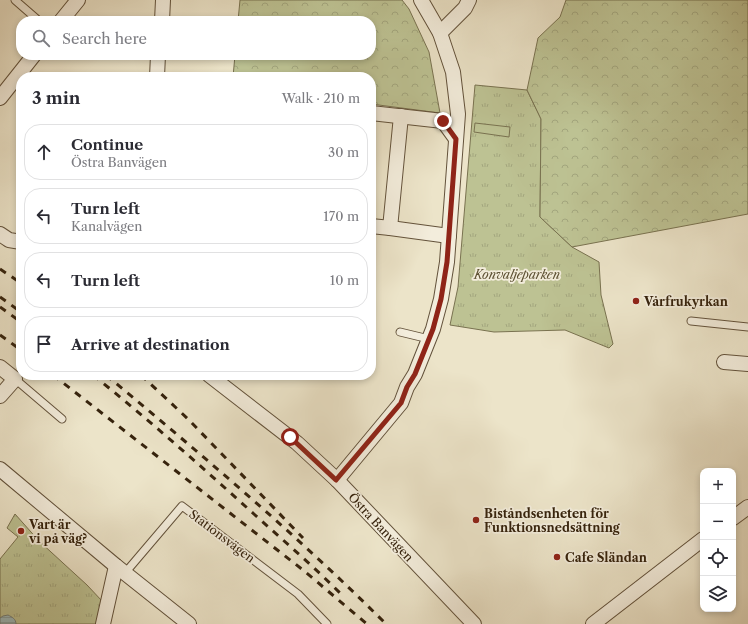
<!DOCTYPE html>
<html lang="en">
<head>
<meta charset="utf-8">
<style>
	body { margin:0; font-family:"Libre Caslon Text",serif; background:#f7f7f7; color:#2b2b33 }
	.controls { position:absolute; right:12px; bottom:12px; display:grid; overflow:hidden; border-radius:8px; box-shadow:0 2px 6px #0003 }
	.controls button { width:36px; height:36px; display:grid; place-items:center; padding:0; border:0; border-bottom:1px solid #e1e1e2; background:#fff; color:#2b2b33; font:20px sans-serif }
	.stop { position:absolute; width:12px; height:12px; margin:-9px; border:3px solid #8f2418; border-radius:50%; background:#fff }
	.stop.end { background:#8f2418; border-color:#fff; box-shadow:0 1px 4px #0008 }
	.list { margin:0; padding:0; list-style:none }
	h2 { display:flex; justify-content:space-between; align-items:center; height:52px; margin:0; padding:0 16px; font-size:17px }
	h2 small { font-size:13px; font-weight:400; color:#7c7c81 }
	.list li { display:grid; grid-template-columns:26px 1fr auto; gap:12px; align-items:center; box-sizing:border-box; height:56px; margin:0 8px 8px; padding:0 8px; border:1px solid #e1e1e2; border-radius:16px }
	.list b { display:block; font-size:15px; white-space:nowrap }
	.list p { margin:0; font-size:13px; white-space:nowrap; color:#7c7c81 }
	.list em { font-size:13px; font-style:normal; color:#7c7c81 }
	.icon { flex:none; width:22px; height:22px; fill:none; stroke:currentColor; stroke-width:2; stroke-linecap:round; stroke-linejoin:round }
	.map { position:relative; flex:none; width:748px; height:624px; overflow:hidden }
	.search { position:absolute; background:#fff; box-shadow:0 2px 6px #0003; left:16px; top:16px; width:360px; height:44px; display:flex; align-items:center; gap:10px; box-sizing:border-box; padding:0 14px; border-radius:16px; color:#7c7c81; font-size:15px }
	.panel { position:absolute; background:#fff; box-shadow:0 2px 6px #0003; left:16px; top:72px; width:360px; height:308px; border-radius:16px }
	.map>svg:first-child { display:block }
	.grass { fill:url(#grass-tufts); stroke:#797250 }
	.forest { fill:url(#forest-crowns); stroke:#797250 }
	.pitch { fill:#bdc293; stroke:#797250 }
	.water { fill:url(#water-rules); stroke:#737e78 }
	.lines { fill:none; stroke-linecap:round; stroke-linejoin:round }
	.service-casing { stroke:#63523b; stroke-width:9 }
	.minor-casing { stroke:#63523b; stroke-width:16 }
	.service { stroke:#f3eddc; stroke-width:7 }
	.minor { stroke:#f3eddc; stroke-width:14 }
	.rail { stroke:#35220c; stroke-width:3; stroke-dasharray:7 7; stroke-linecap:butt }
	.route { stroke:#8f2418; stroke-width:5 }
	.poi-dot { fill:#8f2418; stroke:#f3eddc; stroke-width:1.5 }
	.labels { text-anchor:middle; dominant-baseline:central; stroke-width:3.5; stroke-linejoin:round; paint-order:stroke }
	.park-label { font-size:12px; font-style:italic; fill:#5e5234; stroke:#f3eddc }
	.poi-label { font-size:12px; font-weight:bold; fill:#35220c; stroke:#f3eddc; text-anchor:start }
	.street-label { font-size:12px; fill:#35220c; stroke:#f3eddc }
</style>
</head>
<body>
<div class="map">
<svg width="748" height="624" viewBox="0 0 748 624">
	<defs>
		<pattern id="grass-tufts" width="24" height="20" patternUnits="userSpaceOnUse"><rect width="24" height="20" fill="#bdc293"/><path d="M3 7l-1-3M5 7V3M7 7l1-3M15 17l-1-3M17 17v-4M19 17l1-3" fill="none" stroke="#a3a67e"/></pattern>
		<pattern id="forest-crowns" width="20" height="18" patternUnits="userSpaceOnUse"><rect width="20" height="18" fill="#bdc293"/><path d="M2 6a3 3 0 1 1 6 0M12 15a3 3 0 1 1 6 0" fill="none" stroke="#a3a67e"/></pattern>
		<pattern id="water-rules" width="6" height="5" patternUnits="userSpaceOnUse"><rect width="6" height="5" fill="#9dbcc0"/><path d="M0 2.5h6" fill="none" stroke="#88a1a4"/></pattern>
	</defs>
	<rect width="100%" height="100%" fill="#ece4c9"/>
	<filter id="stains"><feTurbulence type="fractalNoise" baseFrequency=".005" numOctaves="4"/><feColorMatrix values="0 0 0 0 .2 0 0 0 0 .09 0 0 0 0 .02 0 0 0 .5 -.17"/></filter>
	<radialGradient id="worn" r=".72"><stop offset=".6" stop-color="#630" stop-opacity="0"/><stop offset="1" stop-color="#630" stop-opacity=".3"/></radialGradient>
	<g class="grass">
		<polygon points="475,85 527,90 541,119 540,217 572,247 599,262 601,295 613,344 609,348 565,330 494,332 450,325 458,287"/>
		<polygon points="15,514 39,541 87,585 102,601 96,624 0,624 0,559 18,537 7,528"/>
	</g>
	<g class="forest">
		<polygon points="240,0 402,0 409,9 429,52 440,113 371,104 371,77 233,77 235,55 371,55 371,21 238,21"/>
		<polygon points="566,0 748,0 748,214 572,247 540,217 541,119 527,90 538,38 560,17"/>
	</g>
	<polygon class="pitch" points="475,123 510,127 509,137 474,132"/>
	<path class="water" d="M8 615C12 617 16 619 16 624H0V618L3 616Z"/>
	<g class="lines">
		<g class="service-casing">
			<g id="service">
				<polyline points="15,0 39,21"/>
				<polyline points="691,321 748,327"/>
				<polyline points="400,332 429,339"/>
				<polyline points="15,379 62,419"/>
				<polyline points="125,573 182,506 298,594 327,624"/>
			</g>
		</g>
		<g class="minor-casing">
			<g id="minor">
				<polyline points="61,21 78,0"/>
				<polyline points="162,21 163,0"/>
				<polyline points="440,33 465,8 469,0"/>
				<polyline points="157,77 158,55"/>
				<polyline points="0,98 34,55"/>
				<polyline points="371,113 443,121 456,139"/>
				<polyline points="371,226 390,228 401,116"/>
				<polyline points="390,228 449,236"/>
				<polyline points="0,234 9,240 21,242"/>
				<polyline points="724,362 748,364"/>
				<polyline points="0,367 15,379 0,396"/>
				<polyline points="209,375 297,443 337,480 474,624"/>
				<polyline points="0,469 116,566 189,624"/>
				<polyline points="337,480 401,403 407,387 415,374 433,329 441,299 447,262 458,114 453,72 440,33 421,0"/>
				<polyline points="733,518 748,507"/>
				<polyline points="103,624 116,566"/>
				<polyline points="593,624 703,539"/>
			</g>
		</g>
		<use href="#service" class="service"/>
		<use href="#minor" class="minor"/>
		<g class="rail">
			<polyline points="0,269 21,283"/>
			<polyline points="0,297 21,312"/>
			<polyline points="0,307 21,322"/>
			<polyline points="0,335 21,350"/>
			<polyline points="53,375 303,570 367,624"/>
			<path d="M93 375C149 420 202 467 255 515 284 541 313 566 340 593"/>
			<path d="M106 375C202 455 298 536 386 624"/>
			<polyline points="141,375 188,419 303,538"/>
		</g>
	</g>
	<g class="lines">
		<polyline class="route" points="290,437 336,480 401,403 407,387 415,374 433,329 441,299 447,262 456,139 443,121"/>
	</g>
	<g class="poi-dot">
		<circle cx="636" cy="301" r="4"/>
		<circle cx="476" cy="520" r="4"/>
		<circle cx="21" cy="531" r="4"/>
		<circle cx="557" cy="557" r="4"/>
	</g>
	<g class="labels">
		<g class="park-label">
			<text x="517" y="274">Konvaljeparken</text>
		</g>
		<g class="poi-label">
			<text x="644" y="301">Vårfrukyrkan</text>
			<text x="484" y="513">Biståndsenheten för<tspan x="484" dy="14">Funktionsnedsättning</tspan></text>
			<text x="29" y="524">Vart är<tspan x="29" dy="14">vi på väg?</tspan></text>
			<text x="565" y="557">Cafe Sländan</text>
		</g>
		<g class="street-label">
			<text transform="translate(381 527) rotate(47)">Östra Banvägen</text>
			<text transform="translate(222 536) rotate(37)">Stationsvägen</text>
		</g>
	</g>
	<rect width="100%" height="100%" filter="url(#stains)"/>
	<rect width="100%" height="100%" fill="url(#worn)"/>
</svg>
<div class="controls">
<button>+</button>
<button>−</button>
<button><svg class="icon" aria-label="locate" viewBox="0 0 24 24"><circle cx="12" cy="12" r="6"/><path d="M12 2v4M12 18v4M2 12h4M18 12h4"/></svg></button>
<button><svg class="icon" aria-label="layers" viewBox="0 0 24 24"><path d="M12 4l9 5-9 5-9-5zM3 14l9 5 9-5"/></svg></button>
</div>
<div class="stop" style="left:290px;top:437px"></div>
<div class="stop end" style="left:443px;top:121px"></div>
<div class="search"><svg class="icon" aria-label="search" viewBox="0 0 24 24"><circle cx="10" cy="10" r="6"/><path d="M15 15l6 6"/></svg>Search here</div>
<section class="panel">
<h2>3 min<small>Walk · 210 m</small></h2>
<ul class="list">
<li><svg class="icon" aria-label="ahead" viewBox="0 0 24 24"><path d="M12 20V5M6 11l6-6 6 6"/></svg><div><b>Continue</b><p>Östra Banvägen</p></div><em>30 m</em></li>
<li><svg class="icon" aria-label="left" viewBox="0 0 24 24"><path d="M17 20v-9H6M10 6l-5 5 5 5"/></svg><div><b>Turn left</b><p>Kanalvägen</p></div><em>170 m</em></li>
<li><svg class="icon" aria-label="left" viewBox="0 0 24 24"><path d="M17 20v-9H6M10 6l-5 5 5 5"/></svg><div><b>Turn left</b></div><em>10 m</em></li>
<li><svg class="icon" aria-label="arrive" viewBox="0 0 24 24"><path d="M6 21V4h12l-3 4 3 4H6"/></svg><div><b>Arrive at destination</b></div></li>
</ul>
</section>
</div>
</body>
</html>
